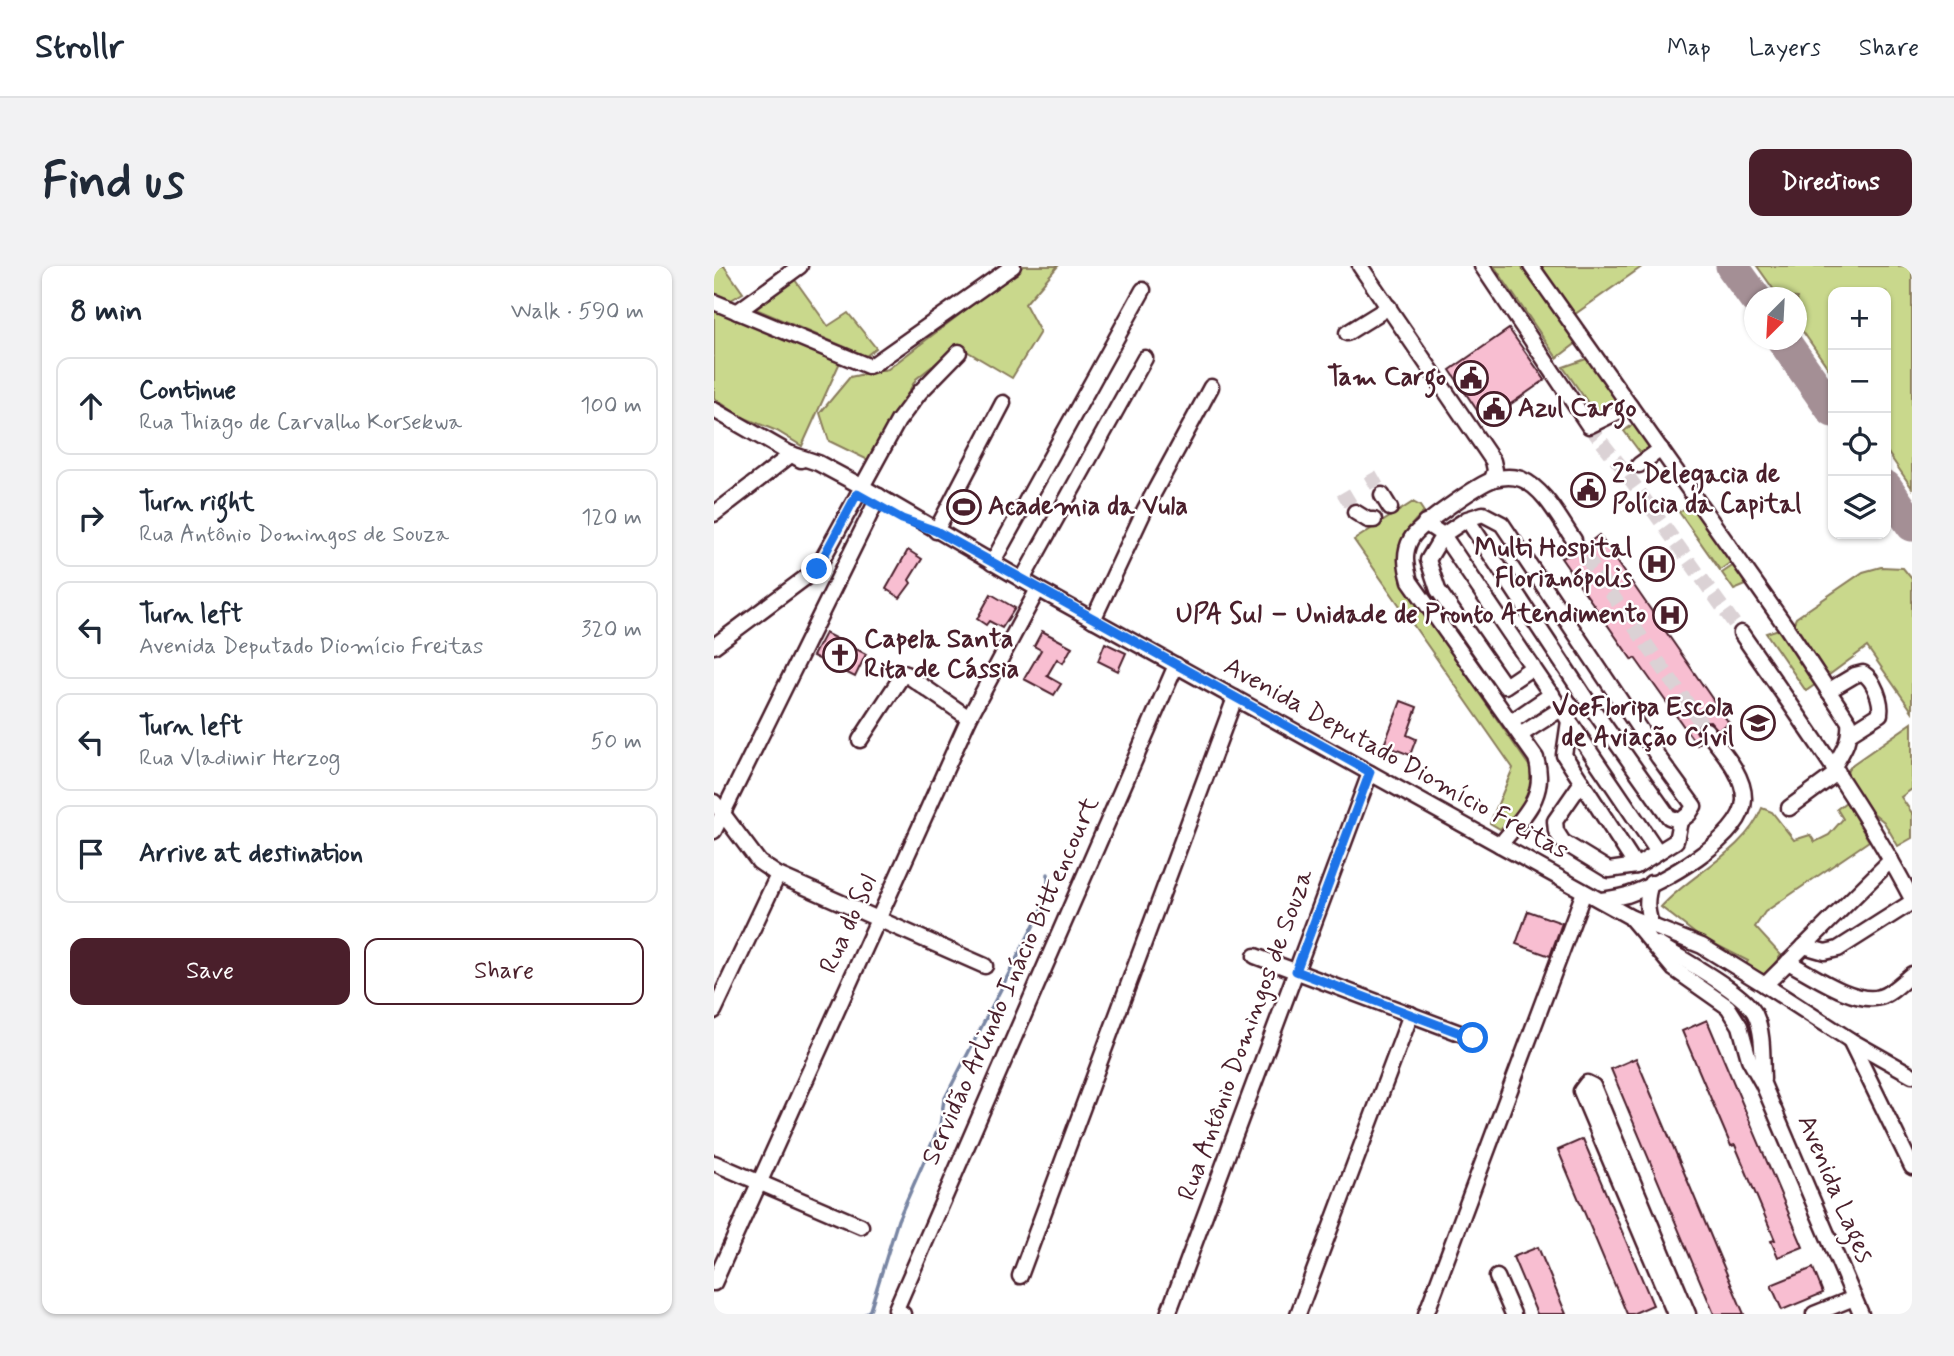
<!DOCTYPE html>
<html lang="en">
<head>
<meta charset="utf-8">
<style>
	body { margin:0; font-family:Mynerve,sans-serif; background:#f2f2f3; color:#1f2937 }
	.controls { position:absolute; right:21px; top:21px; display:grid; overflow:hidden; border-radius:14px; box-shadow:0 2px 5px #0004 }
	.controls button { width:63px; height:63px; display:grid; place-items:center; padding:0; border:0; border-bottom:2px solid #e0e1e3; background:#fff; color:#1f2937; font:35px sans-serif }
	.compass { position:absolute; left:1030px; top:21px; width:63px; height:63px; border-radius:50%; background:#fff; box-shadow:0 2px 5px #0004; rotate:204deg }
	.stop { position:absolute; width:21px; height:21px; margin:-16px; border:5px solid #1a73e8; border-radius:50%; background:#fff }
	.stop.end { background:#1a73e8; border-color:#fff; box-shadow:0 2px 7px #0008 }
	.list { margin:0; padding:0; list-style:none }
	h2 { display:flex; justify-content:space-between; align-items:center; height:91px; margin:0; padding:0 28px; font-size:30px }
	h2 small { font-size:23px; font-weight:400; color:#747a83 }
	.list li { display:grid; grid-template-columns:46px 1fr auto; gap:21px; align-items:center; box-sizing:border-box; height:98px; margin:0 14px 14px; padding:0 14px; border:2px solid #e0e1e3; border-radius:14px }
	.list b { display:block; font-size:26px; white-space:nowrap }
	.list p { margin:0; font-size:23px; white-space:nowrap; color:#747a83 }
	.list em { font-size:23px; font-style:normal; color:#747a83 }
	.actions { display:flex; gap:14px; padding:21px 28px }
	.actions a { flex:1; padding:16px 0; border:2px solid #4a1f2b; border-radius:14px; text-align:center; font-size:24px; color:#4a1f2b }
	.actions .main { background:#4a1f2b; color:#fff }
	.icon { flex:none; width:38px; height:38px; fill:none; stroke:currentColor; stroke-width:2; stroke-linecap:round; stroke-linejoin:round }
	.map { position:relative; flex:none; width:1198px; height:1048px; overflow:hidden; border-radius:14px }
	header { display:flex; align-items:center; gap:42px; box-sizing:border-box; height:98px; padding:0 35px; background:#fff; border-bottom:2px solid #e0e1e3 }
	header strong { font-size:33px }
	nav { display:flex; gap:38px; margin-inline-start:auto; font-size:24px }
	.intro { display:flex; align-items:center; justify-content:space-between; box-sizing:border-box; height:168px; padding:0 42px }
	h1 { margin:0; font-size:49px }
	.button { padding:18px 32px; border-radius:14px; background:#4a1f2b; color:#fff; font-size:24px; font-weight:700 }
	main { display:flex; gap:42px; padding:0 42px }
	aside { flex:1; background:#fff; border-radius:14px; box-shadow:0 2px 5px #0004 }
	.map>svg:first-child { display:block }
	.green { fill:#c9d88c; stroke:#8a7c5c; stroke-width:2 }
	.lines { fill:none; stroke-linecap:round; stroke-linejoin:round }
	.stream { stroke:#7986a4; stroke-width:3.5 }
	.taxiway { stroke:#a48f95; stroke-width:33 }
	.building { fill:#f8bed1; stroke:#4a1f2b; stroke-width:2 }
	.minor-tunnel { stroke:#dbd2d5; stroke-width:14; stroke-dasharray:14 7; stroke-linecap:butt }
	.minor-casing { stroke:#4a1f2b; stroke-width:19 }
	.minor { stroke:#fff; stroke-width:14 }
	.route { stroke:#1a73e8; stroke-width:9 }
	.labels { text-anchor:middle; dominant-baseline:central; stroke-width:5; stroke-linejoin:round; paint-order:stroke }
	.poi-label { font-size:26px; font-weight:bold; fill:#4a1f2b; stroke:#fff; text-anchor:end }
	.street-label { font-size:26px; fill:#4a1f2b; stroke:#fff }
</style>
</head>
<body>
<header>
<strong>Strollr</strong>
<nav><a>Map</a><a>Layers</a><a>Share</a></nav>
</header>
<div class="intro"><h1>Find us</h1><a class="button">Directions</a></div>
<main>
<aside>
<h2>8 min<small>Walk · 590 m</small></h2>
<ul class="list">
<li><svg class="icon" aria-label="ahead" viewBox="0 0 24 24"><path d="M12 20V5M6 11l6-6 6 6"/></svg><div><b>Continue</b><p>Rua Thiago de Carvalho Korsekwa</p></div><em>100 m</em></li>
<li><svg class="icon" aria-label="right" viewBox="0 0 24 24"><path d="M7 20v-9h11M14 6l5 5-5 5"/></svg><div><b>Turn right</b><p>Rua Antônio Domingos de Souza</p></div><em>120 m</em></li>
<li><svg class="icon" aria-label="left" viewBox="0 0 24 24"><path d="M17 20v-9H6M10 6l-5 5 5 5"/></svg><div><b>Turn left</b><p>Avenida Deputado Diomício Freitas</p></div><em>320 m</em></li>
<li><svg class="icon" aria-label="left" viewBox="0 0 24 24"><path d="M17 20v-9H6M10 6l-5 5 5 5"/></svg><div><b>Turn left</b><p>Rua Vladimir Herzog</p></div><em>50 m</em></li>
<li><svg class="icon" aria-label="arrive" viewBox="0 0 24 24"><path d="M6 21V4h12l-3 4 3 4H6"/></svg><div><b>Arrive at destination</b></div></li>
</ul>
<div class="actions"><a class="main">Save</a><a>Share</a></div>
</aside>
<div class="map">
<svg width="1198" height="1048" viewBox="0 0 1198 1048">
	<rect width="100%" height="100%" fill="#fff"/>
	<filter id="ink" filterUnits="userSpaceOnUse"><feTurbulence type="fractalNoise" baseFrequency=".0143" numOctaves="2"/><feDisplacementMap in="SourceGraphic" scale="14" xChannelSelector="R" yChannelSelector="G"/><feConvolveMatrix kernelMatrix="1 2 1 2 8 2 1 2 1" color-interpolation-filters="sRGB"/></filter>
	<g filter="url(#ink)">
		<g class="green">
			<polygon points="0,0 10,0 29,27 17,34 0,27"/>
			<polygon points="309,0 344,0 311,38 326,66 298,112 244,80 202,113 156,195 115,175 106,147 136,111 174,103"/>
			<polygon points="780,0 809,0 843,47 815,0 929,0 850,56 864,76 843,92"/>
			<polygon points="1043,0 1198,0 1198,222 1172,184 1172,26 1119,26 1119,109 1083,57 1083,32 1065,31"/>
			<polygon points="81,14 114,60 134,47 162,82 152,90 42,43"/>
			<polygon points="0,41 127,94 88,180 63,165 26,150 0,132"/>
			<polygon points="875,92 906,136 902,145 884,151 849,101"/>
			<polygon points="921,157 938,184 928,189 910,165"/>
			<path d="M699 236 706 240 710 246C686 266 680 287 689 317L818 504C818 509 819 516 818 521 813 536 797 553 786 563L776 557 799 502 640 274Z"/>
			<polygon points="976,239 1017,296 1006,304 965,246"/>
			<polygon points="1020,299 1032,319 1020,324 1008,307"/>
			<polygon points="1167,301 1189,302 1198,313 1198,445 1153,381 1115,409 1113,408 1078,361 1082,352 1149,306"/>
			<polygon points="1065,363 1102,418 1092,425 1052,367"/>
			<polygon points="1198,457 1198,523 1187,531 1198,547 1198,572 1184,580 1170,556 1157,545 1133,508 1134,504 1139,498"/>
			<path d="M1132 536 1155 575 1051 646 1041 661 1067 689 1052 709 1031 700 1034 695 983 669 947 641C978 606 1030 587 1048 542L1058 546 1080 574 1096 569 1101 576 1115 569 1129 553 1123 543Z"/>
		</g>
		<g class="lines">
			<polyline class="stream" points="151,1048 156,1044 184,954 226,859 230,834 328,643 334,625 334,608"/>
			<g class="taxiway">
				<polyline points="1018,0 1041,32"/>
				<polyline points="1069,74 1119,145"/>
				<polyline points="1172,221 1198,259"/>
			</g>
		</g>
		<g class="building">
			<polygon points="795,63 831,114 771,156 736,104"/>
			<polygon points="885,269 1015,457 1004,464 996,455 987,456 982,465 988,475 983,479 921,392 918,394 847,292 863,286"/>
			<polygon points="194,284 208,293 195,314 197,317 186,332 172,323"/>
			<polygon points="277,328 301,342 288,362 275,355 272,359 263,353"/>
			<polygon points="328,365 358,381 349,397 343,393 333,410 347,418 340,429 310,413 327,384 320,380"/>
			<polygon points="111,367 152,388 141,411 99,390"/>
			<polygon points="391,377 412,387 404,405 384,395"/>
			<polygon points="687,435 703,441 693,469 702,473 696,489 670,479"/>
			<polygon points="814,645 848,657 836,690 802,678"/>
			<polygon points="993,754 1089,981 1064,991 1057,975 1061,974 1021,879 1017,880 968,765"/>
			<polygon points="922,792 1006,992 1030,1048 1000,1048 897,803"/>
			<polygon points="869,873 939,1039 918,1048 913,1048 844,884"/>
			<polygon points="824,981 834,1005 852,1048 823,1048 799,991"/>
			<polygon points="1099,1002 1109,1027 1068,1044 1057,1019"/>
		</g>
		<g class="lines">
			<g class="minor-tunnel">
				<polyline points="875,160 906,199 1027,367"/>
				<polyline points="656,208 668,229"/>
				<polyline points="629,226 641,246"/>
				<polyline points="860,274 992,464"/>
			</g>
			<g class="minor-casing">
				<g id="minor">
					<polyline points="646,0 779,195 781,204 778,214"/>
					<polyline points="768,0 875,160 916,140"/>
					<path d="M817 0 1073 362 1135 456C1137 475 1128 486 1119 502"/>
					<polyline points="0,36 154,100 160,98 299,0"/>
					<polyline points="23,46 86,0"/>
					<polyline points="633,67 675,41"/>
					<polyline points="0,144 87,194"/>
					<polyline points="80,189 104,197 147,220 324,323 916,651 960,703 1014,741 1026,760 1035,793 1049,818 1147,1048"/>
					<polyline points="925,199 947,183"/>
					<polyline points="668,229 676,242"/>
					<polyline points="641,246 654,254 660,254"/>
					<polyline points="0,248 78,188"/>
					<polyline points="711,257 729,269 753,253 769,248 788,258 945,492 980,540 975,548 966,555 955,551 878,442 753,253"/>
					<polyline points="222,265 289,137"/>
					<polyline points="278,297 429,24"/>
					<polyline points="308,314 431,92"/>
					<polyline points="379,354 431,243 497,121"/>
					<path d="M1027 367C1087 454 1149 539 1198 633"/>
					<polyline points="0,380 103,303 184,155 206,126 245,86"/>
					<polyline points="819,401 791,420 724,324 714,294 729,269 944,586"/>
					<path d="M1114 425 1141 409 1149 407C1160 414 1168 435 1166 448L1136 467"/>
					<polyline points="855,455 850,489 922,600 962,575 966,555"/>
					<polyline points="797,456 838,428"/>
					<polyline points="806,469 847,443"/>
					<polyline points="146,474 190,407 255,452"/>
					<polyline points="868,516 841,555 842,565 849,576 895,604 922,600"/>
					<polyline points="0,536 45,596 64,609 271,700"/>
					<polyline points="1075,542 1124,506"/>
					<polyline points="0,565 165,230"/>
					<path d="M786 579C809 550 834 530 822 492L696 315C692 301 689 287 697 273 704 260 765 218 780 213 788 211 798 210 807 213 830 222 846 254 860 274"/>
					<path d="M887 634C896 633 905 631 913 629 946 618 1029 572 1030 534 1031 508 1006 483 992 464"/>
					<polyline points="918,652 988,680 1051,719 1177,594"/>
					<path d="M937 658C932 642 932 633 937 617"/>
					<path d="M944 678C967 693 1030 726 1041 748 1050 767 1048 793 1049 813"/>
					<polyline points="1090,680 1111,686 1124,683 1198,636"/>
					<polyline points="541,690 759,772"/>
					<path d="M1074 696C1097 708 1141 739 1166 731 1177 728 1189 715 1198 708"/>
					<polyline points="1051,719 1136,774 1198,809"/>
					<polyline points="0,745 64,609"/>
					<polyline points="1136,774 1198,901"/>
					<polyline points="0,897 147,960"/>
					<polyline points="306,1010 521,432"/>
					<polyline points="783,1011 799,1048"/>
					<polyline points="0,1017 255,452 324,323"/>
					<polyline points="189,1048 182,1043 462,399"/>
					<polyline points="454,1048 656,507"/>
					<polyline points="584,1048 697,748"/>
					<polyline points="712,1048 870,626"/>
					<polyline points="961,1048 867,825 873,817 879,820 974,1048"/>
					<polyline points="1100,1048 1140,1032"/>
				</g>
			</g>
			<use href="#minor" class="minor"/>
		</g>
	</g>
	<g class="lines" filter="url(#ink)">
		<polyline class="route" points="103,303 143,228 188,253 222,265 656,506 582,705 759,772"/>
	</g>
	<defs>
		<g id="civic-ring" transform="scale(1.75)"><circle r="9.5" fill="#fff" stroke="#4a1f2b" stroke-width="1.5"/><path d="M-.6-6.5H3V-4.5H.6V-3L4-1V1h2V6H-6V1h2V-1L-.6-3ZM-1.2 2.5V6h2.4V2.5Z" fill="#4a1f2b"/></g>
		<g id="stadium-ring" transform="scale(1.75)"><circle r="9.5" fill="#fff" stroke="#4a1f2b" stroke-width="1.5"/><path d="M0-5a6.5 5 0 1 0 0 10a6.5 5 0 1 0 0-10ZM-3.5-1.8h7v3.6h-7Z" fill="#4a1f2b"/></g>
		<g id="hospital-ring" transform="scale(1.75)"><circle r="9.5" fill="#fff" stroke="#4a1f2b" stroke-width="1.5"/><path d="M-5-5h3v3.5h4V-5h3V5h-3V1.5h-4V5h-3Z" fill="#4a1f2b"/></g>
		<g id="church-ring" transform="scale(1.75)"><circle r="9.5" fill="#fff" stroke="#4a1f2b" stroke-width="1.5"/><path d="M-1.2-6h2.4v3.5h3.3v2.4h-3.3V6h-2.4V-.1h-3.3v-2.4h3.3Z" fill="#4a1f2b"/></g>
		<g id="university-ring" transform="scale(1.75)"><circle r="9.5" fill="#fff" stroke="#4a1f2b" stroke-width="1.5"/><path d="M0-5L7-2L0 1L-7-2ZM-4 1L0 2.5L4 1V4Q0 6-4 4Z" fill="#4a1f2b"/></g>
	</defs>
	<g fill-rule="evenodd">
		<use href="#civic-ring" x="757" y="112"/>
		<use href="#civic-ring" x="780" y="143"/>
		<use href="#civic-ring" x="874" y="224"/>
		<use href="#stadium-ring" x="250" y="241"/>
		<use href="#hospital-ring" x="943" y="298"/>
		<use href="#hospital-ring" x="956" y="349"/>
		<use href="#church-ring" x="126" y="389"/>
		<use href="#university-ring" x="1044" y="457"/>
	</g>
	<g class="labels">
		<g class="poi-label">
			<text x="732" y="112">Tam Cargo</text>
			<text x="804" y="143" text-anchor="start">Azul Cargo</text>
			<text x="898" y="209" text-anchor="start">2ª Delegacia de<tspan x="898" dy="30">Polícia da Capital</tspan></text>
			<text x="274" y="241" text-anchor="start">Academia da Vula</text>
			<text x="918" y="283">Multi Hospital<tspan x="918" dy="30">Florianópolis</tspan></text>
			<text x="932" y="349">UPA Sul – Unidade de Pronto Atendimento</text>
			<text x="150" y="374" text-anchor="start">Capela Santa<tspan x="150" dy="30">Rita de Cássia</tspan></text>
			<text x="1020" y="442">VoeFloripa Escola<tspan x="1020" dy="30">de Aviação Cívil</tspan></text>
		</g>
		<g class="street-label">
			<text transform="translate(682 493) rotate(29)">Avenida Deputado Diomício Freitas</text>
			<text transform="translate(135 658) rotate(-66)">Rua do Sol</text>
			<text transform="translate(297 715) rotate(-66)">Servidão Arlindo Inácio Bittencourt</text>
			<text transform="translate(532 769) rotate(-70)">Rua Antônio Domingos de Souza</text>
			<text transform="translate(1121 923) rotate(67)">Avenida Lages</text>
		</g>
	</g>
</svg>
<div class="controls">
<button>+</button>
<button>−</button>
<button><svg class="icon" aria-label="locate" viewBox="0 0 24 24"><circle cx="12" cy="12" r="6"/><path d="M12 2v4M12 18v4M2 12h4M18 12h4"/></svg></button>
<button><svg class="icon" aria-label="layers" viewBox="0 0 24 24"><path d="M12 4l9 5-9 5-9-5zM3 14l9 5 9-5"/></svg></button>
</div>
<svg class="compass" viewBox="-18 -18 36 36"><path d="M0-13l5 13h-10z" fill="#e53935"/><path d="M0 13l5-13h-10z" fill="#747a83"/></svg>
<div class="stop" style="left:759px;top:772px"></div>
<div class="stop end" style="left:103px;top:303px"></div>
</div>
</main>
</body>
</html>
